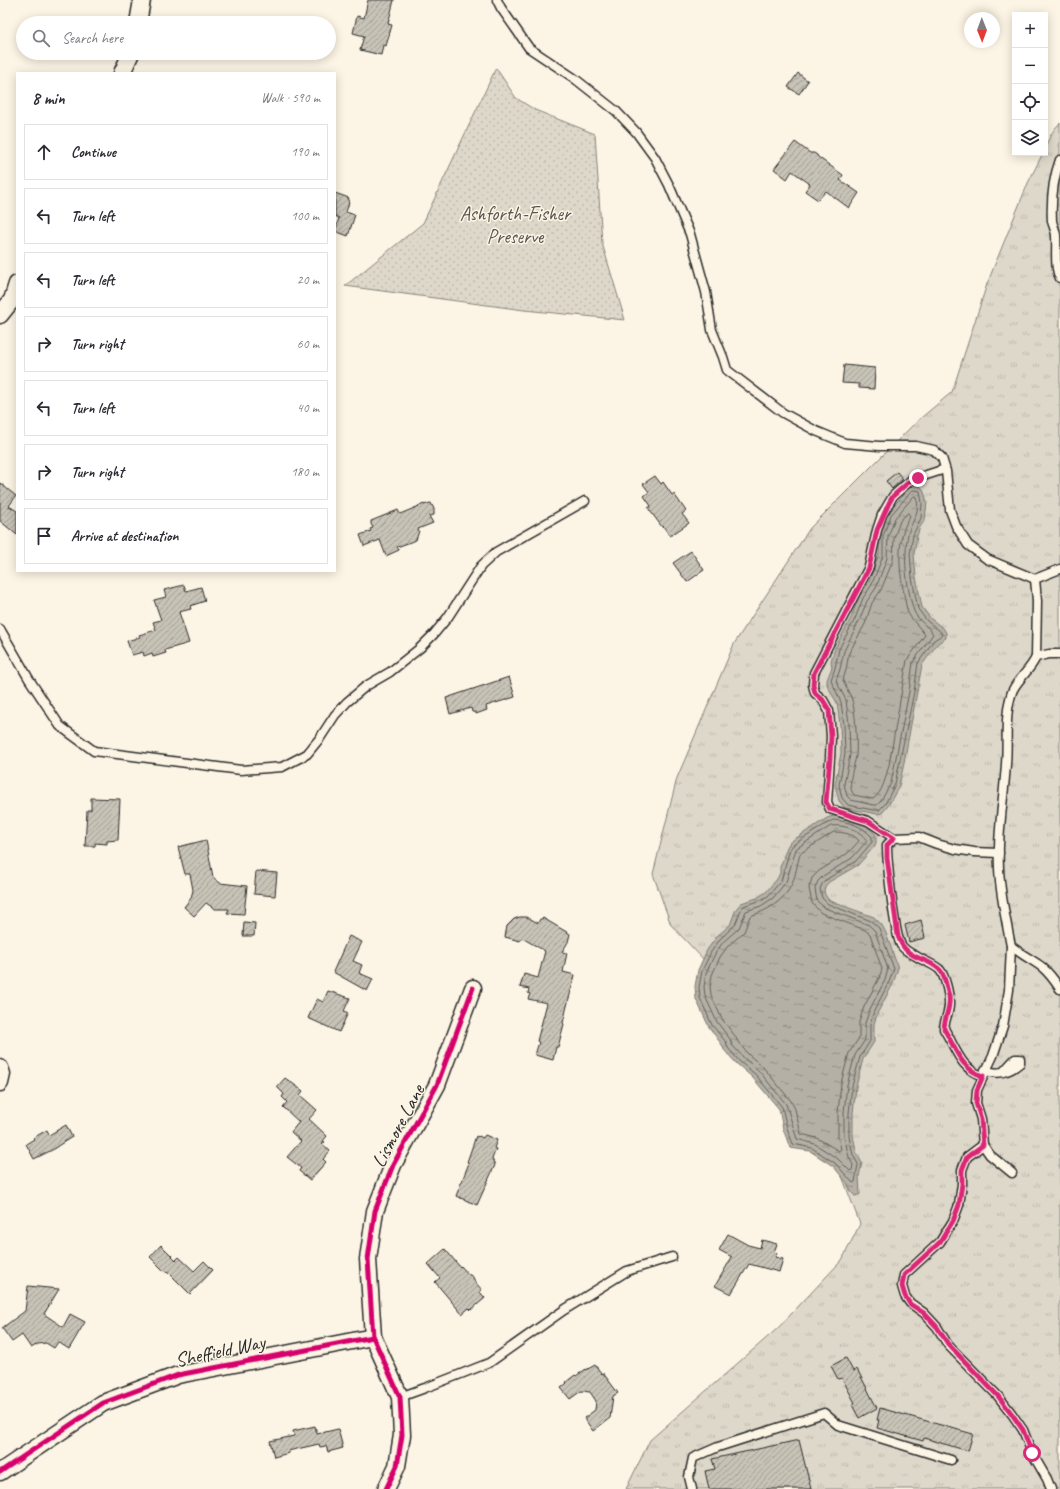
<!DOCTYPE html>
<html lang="en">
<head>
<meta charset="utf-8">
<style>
	body { margin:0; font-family:Caveat,sans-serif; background:#f2f2f3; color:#2b2b33 }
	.controls { position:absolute; right:12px; top:12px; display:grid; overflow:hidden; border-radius:0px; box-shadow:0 2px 10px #0003 }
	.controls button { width:36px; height:36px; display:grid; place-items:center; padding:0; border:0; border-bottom:1px solid #e1e1e2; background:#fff; color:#2b2b33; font:20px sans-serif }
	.compass { position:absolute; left:964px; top:12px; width:36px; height:36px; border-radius:50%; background:#fff; box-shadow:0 2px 10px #0003; rotate:179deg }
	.stop { position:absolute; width:12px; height:12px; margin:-9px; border:3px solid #db2777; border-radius:50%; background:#fff }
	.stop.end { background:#db2777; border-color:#fff; box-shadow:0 1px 4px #0008 }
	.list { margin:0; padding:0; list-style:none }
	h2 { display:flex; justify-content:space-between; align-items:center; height:52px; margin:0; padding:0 16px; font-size:17px }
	h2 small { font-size:13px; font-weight:400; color:#7c7c81 }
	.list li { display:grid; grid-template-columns:26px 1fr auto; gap:12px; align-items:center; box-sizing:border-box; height:56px; margin:0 8px 8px; padding:0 8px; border:1px solid #e1e1e2; border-radius:0px }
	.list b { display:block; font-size:15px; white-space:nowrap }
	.list em { font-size:13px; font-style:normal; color:#7c7c81 }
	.icon { flex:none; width:22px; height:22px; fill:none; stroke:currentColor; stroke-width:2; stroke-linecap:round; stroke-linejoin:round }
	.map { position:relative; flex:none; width:1060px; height:1489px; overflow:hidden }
	.search { position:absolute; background:#fff; box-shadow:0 2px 10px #0003; left:16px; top:16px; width:320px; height:44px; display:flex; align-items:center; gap:10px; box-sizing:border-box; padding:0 14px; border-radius:22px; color:#7c7c81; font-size:15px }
	.panel { position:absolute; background:#fff; box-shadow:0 2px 10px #0003; left:16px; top:72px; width:320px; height:500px; border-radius:0px }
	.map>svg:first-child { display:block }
	.grass { fill:url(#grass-tufts); stroke:#84827a }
	.park { fill:url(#park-dots); stroke:#84827a }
	.water { fill:url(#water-ripples); stroke:#7d7b74 }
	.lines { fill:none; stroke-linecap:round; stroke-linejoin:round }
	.shore { stroke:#62605c; stroke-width:1 }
	.building { fill:url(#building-hatch); stroke:#2b2b2b }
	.service-casing { stroke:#2b2b2b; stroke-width:11 }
	.minor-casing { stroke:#2b2b2b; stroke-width:19 }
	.service { stroke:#fcf5e5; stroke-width:8 }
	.minor { stroke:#fcf5e5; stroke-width:16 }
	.cycleway-casing { stroke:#fcf5e5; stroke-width:8 }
	.cycleway { stroke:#d6006c; stroke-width:5 }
	.route { stroke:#db2777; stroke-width:5 }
	.labels { text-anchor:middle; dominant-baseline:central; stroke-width:3; stroke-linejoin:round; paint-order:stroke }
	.park-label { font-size:20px; fill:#585653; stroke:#fcf5e5 }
	.street-label { font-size:20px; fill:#2b2b2b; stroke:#fcf5e5 }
</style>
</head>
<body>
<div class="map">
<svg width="1060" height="1489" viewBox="0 0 1060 1489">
	<defs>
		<pattern id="grass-tufts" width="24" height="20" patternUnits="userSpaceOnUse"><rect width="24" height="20" fill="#ded8ca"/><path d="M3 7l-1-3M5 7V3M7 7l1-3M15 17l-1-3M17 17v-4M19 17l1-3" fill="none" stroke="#bfbaae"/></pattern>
		<pattern id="park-dots" width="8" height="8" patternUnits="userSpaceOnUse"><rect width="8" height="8" fill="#ded8ca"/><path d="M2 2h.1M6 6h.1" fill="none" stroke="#bfbaae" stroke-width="1.8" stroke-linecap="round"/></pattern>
		<pattern id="water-ripples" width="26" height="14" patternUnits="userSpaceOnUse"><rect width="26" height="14" fill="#b4b0a5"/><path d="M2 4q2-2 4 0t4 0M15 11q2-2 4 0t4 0" fill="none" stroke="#938f87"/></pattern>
		<pattern id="building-hatch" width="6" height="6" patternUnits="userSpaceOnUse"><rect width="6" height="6" fill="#c8c3b7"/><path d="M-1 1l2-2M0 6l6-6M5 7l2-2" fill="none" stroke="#a39f95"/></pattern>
	</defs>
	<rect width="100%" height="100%" fill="#fcf5e5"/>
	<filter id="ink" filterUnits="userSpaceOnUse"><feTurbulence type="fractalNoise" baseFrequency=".025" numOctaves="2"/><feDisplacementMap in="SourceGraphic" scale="8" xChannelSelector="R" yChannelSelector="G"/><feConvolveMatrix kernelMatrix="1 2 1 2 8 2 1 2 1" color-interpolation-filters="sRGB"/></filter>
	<g filter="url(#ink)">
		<path class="grass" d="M1060 123V1489H626L650 1440 778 1328 842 1260 860 1224 828 1139 706 962 671 925 653 874 677 778 734 644 810 528 916 422 952 392 987 284 1028 183 1043 153H1045C1045 144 1053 129 1060 123Z"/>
		<polygon class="park" points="496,68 516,98 535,110 595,134 602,243 625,320 524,310 345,286 423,223"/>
		<g class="water">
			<polygon points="911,486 920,486 923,489 927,502 925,520 920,527 917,536 914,554 916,577 922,607 930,618 944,629 946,633 946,638 938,643 922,665 903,768 899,786 888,806 882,813 877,814 845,808 839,801 835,785 841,753 840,725 837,703 827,685 827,680 832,667 831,661 835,648 851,618 859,596 868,584 879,554 879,536 887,513"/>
			<path d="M833 816C849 817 866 822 876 835V843L874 847 858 865 829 882C822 889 823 894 830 901L874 917 882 925 886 933 898 968 893 984 878 1012 874 1024V1042L863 1059 856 1087 853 1113V1136L857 1154 862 1163 859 1176 860 1194 855 1196 851 1192 847 1183 833 1166 810 1151 790 1148 783 1129 779 1109 752 1077 737 1064 724 1050 722 1045 709 1027 696 999 695 986 698 970 707 950 717 936 730 925 736 909 741 903 757 898 766 892 777 879 780 873V866L781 865 787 847 790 842 827 818Z"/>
		</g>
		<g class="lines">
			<g class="shore">
				<polygon points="913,490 920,491 922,503 921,518 913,535 910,554 912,578 918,609 927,621 941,632 942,635 934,640 918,663 914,692 895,784 885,804 879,810 873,810 848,805 842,798 839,785 845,754 844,725 841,702 831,680 835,668 839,649 855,619 863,598 871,586 883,556 883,536 891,515"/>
				<path d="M915 496C923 509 911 522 908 534 907 540 906 546 906 552 904 566 909 598 914 611 918 621 928 626 933 634L913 662 909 692 891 783 881 801 877 805H873L851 800 847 796 844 784 850 755 849 724 846 700 836 681 840 669 844 651 859 621 867 601 876 588 887 558 888 537 895 518 913 497Z"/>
				<path d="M908 513 910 516C896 539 899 569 904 594 905 600 906 607 908 613 912 621 920 627 925 635L907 660 889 765C886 775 883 793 873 799L854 795C846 784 854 768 856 756 857 742 856 710 851 697 848 691 845 686 843 680L846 670 849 653 865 624 872 603 881 590 893 560 894 538 900 521Z"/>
				<path d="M834 820C849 822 862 825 872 837V842L855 862 827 879 822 884 820 889 822 898 828 904 871 921 879 928 894 969 889 982 874 1011 870 1024V1041L860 1057 852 1086 849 1113V1137L853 1155 858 1164 855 1182 853 1183 835 1163 812 1148 793 1144 787 1128 782 1107 755 1074 740 1062 728 1048 726 1042 712 1025 700 998 699 987 702 971 711 952 720 939 735 925 742 907 746 905 759 901 768 896 781 881 790 849 793 845 829 822Z"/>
				<path d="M831 826C842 824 862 830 867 841L852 858 823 876 818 881 815 889 817 901 825 908 869 925 875 931 888 969 885 980 870 1009 865 1023V1040L855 1055 847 1085 844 1112V1136L849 1157 853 1165 852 1170 850 1171 838 1159 815 1144 797 1139 786 1104 759 1071 744 1058 732 1045 730 1039 717 1022 705 996 704 987 706 973 715 954 723 942 739 928 746 911 761 906 773 898 786 882 796 849Z"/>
				<path d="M834 832C842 832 855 834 859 841L848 853 819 871 812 878 809 888 812 903 821 913 865 930 870 934 882 969 879 978 864 1007 859 1022V1038L849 1053 841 1083 838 1113V1137L841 1149 839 1151 817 1138 801 1134 795 1109 791 1101 763 1067 748 1054 738 1042 735 1036 722 1019 711 995 710 987 712 975 720 957 728 946 744 932 750 916C767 911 784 901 792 884 796 875 797 864 800 854Z"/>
			</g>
		</g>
		<g class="building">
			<polygon points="368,0 394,0 388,24 392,25 386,46 383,45 381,55 360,50 364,36 353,33 357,16 364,18"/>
			<polygon points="798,73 808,81 799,94 788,87"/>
			<polygon points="795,142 810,153 814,153 817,155 818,157 843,175 840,180 859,193 849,208 826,191 818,200 805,191 810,184 792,171 787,179 774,169"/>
			<polygon points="335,193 349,198 348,202 349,203 346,212 355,215 348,236 335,231 339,218 335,216"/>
			<polygon points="844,365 875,368 874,389 859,388 859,384 842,383"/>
			<polygon points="897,472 903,479 892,489 886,481"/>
			<polygon points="655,476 661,484 663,482 672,495 674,494 686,511 682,514 689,523 670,536 663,526 662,527 648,508 651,506 644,496 649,492 643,484"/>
			<polygon points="0,483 16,496 9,506 17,511 17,535 0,521"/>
			<polygon points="430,503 431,503 434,509 434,515 429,516 433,523 418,529 419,531 416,540 397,547 399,550 386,556 380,540 364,546 360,535 371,531 370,529 373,528 371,524 371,521 398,510 400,514 424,504 424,505"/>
			<polygon points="691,551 704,570 687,582 673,563"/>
			<polygon points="184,585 186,591 201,587 205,601 190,606 191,609 179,612 189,643 165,650 166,653 153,657 152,653 144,656 143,652 132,655 127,641 140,637 139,635 156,630 153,622 161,620 154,600 166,597 164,590"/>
			<polygon points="509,677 515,697 486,706 487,710 476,714 476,712 472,712 471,708 450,714 446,698"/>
			<polygon points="91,798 120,799 118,840 107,841 107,844 95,843 95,846 85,846 87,810 91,810"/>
			<polygon points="206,840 213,877 220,883 247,886 244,914 227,913 229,909 215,909 206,903 194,916 184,907 191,898 193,890 190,874 185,874 178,847"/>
			<polygon points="256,871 277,873 275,896 254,894"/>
			<polygon points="520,917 527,917 538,923 540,919 542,919 543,918 570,934 568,942 562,952 567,953 563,972 575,975 566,1010 563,1023 564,1024 558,1047 556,1047 553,1060 535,1055 539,1042 537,1041 547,1003 528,999 530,994 528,993 529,989 520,987 524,974 538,978 545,951 522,938 520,941 505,937 507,926 514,919"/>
			<polygon points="921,920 925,938 909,942 905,925"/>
			<polygon points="244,922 255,923 254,936 243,936"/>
			<polygon points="349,936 362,942 353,961 362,965 359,973 373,979 367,991 333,972"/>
			<polygon points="328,991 350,998 344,1011 348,1013 339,1032 308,1018 317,999 323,1002"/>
			<polygon points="285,1078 303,1091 300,1095 317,1110 309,1119 327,1136 323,1141 325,1142 322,1144 330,1151 323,1159 326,1162 310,1180 299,1171 301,1168 287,1157 301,1141 291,1132 299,1122 283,1107 287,1102 282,1097 284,1094 277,1087"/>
			<polygon points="66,1125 72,1137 56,1147 56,1148 34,1159 26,1144 34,1139 33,1138 47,1130 49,1135"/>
			<polygon points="485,1135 497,1140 494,1148 496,1149 492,1159 495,1165 477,1205 456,1196 469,1163 467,1162 476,1136 478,1137 479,1136 483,1138"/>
			<polygon points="728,1234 748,1245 760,1248 762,1240 777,1244 774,1252 777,1253 775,1257 783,1259 779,1272 749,1264 731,1294 715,1286 732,1257 719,1250"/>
			<polygon points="161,1245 176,1260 179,1257 194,1271 204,1261 213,1270 190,1294 167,1271 165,1272 150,1257"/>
			<polygon points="445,1249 460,1267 461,1266 468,1274 473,1277 475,1282 482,1290 480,1292 485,1298 471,1310 469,1308 462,1314 435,1282 440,1278 428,1264"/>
			<polygon points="28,1286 59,1289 44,1314 63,1327 70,1314 85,1322 69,1349 58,1342 54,1348 46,1343 38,1344 31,1348 22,1335 12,1342 2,1328 25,1311"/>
			<polygon points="846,1358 853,1371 857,1369 877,1408 859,1418 852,1405 855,1403 842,1378 838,1379 831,1366"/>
			<polygon points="595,1365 602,1374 603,1373 618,1393 613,1396 610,1418 593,1431 584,1418 595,1410 596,1401 590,1392 581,1391 570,1399 561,1388 567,1383 566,1382 575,1375 576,1376 586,1369 586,1370"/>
			<polygon points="880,1408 973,1434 968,1451 924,1438 923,1441 877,1428 879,1420 877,1420"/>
			<polygon points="315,1426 317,1434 338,1429 343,1448 328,1452 326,1446 320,1447 319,1444 288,1451 289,1453 274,1457 270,1441 294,1436 293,1431"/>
			<polygon points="799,1440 811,1489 709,1489 705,1471 715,1469 712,1459"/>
		</g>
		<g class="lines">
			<g class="service-casing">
				<g id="service">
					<polyline points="497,0 501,8 529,48 574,78 616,111 636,132 655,158 669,185 690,234 706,292 712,330 723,357 727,370 783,413 816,431 845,443 879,446 916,446 934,450 942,458 946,471 950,510 956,526 968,545 987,559 1035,579"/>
					<path d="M1060 160C1053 179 1051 201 1052 221 1053 226 1056 231 1056 236 1057 249 1054 267 1060 278"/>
					<polyline points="0,629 29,679 60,726 94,751 241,770 282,767 307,754 320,738 335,715 347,702 366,686 390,672 420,648 434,634 448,617 481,566 496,552 585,501"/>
					<path d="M1060 654H1049L1036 657C1031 670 1016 680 1012 692 1004 715 1008 741 1006 764 1004 798 997 834 999 868 1000 894 1006 920 1011 946 1021 954 1032 960 1042 967 1049 973 1055 981 1060 989"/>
					<polyline points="1036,657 1037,601 1035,579 1060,569"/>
					<polyline points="894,838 868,821 830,809 827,802 830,758 831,736 829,711 823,700 815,693 813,685 814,673 869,567 877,530 882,515 893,496 911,480 945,469"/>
					<polyline points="1011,946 1009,990 1003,1026 993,1056 977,1090 976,1103 981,1119 983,1145 967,1157 962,1170 962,1184 959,1205 953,1221 940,1242 904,1275 902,1286 905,1296 910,1303 924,1313 937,1327 948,1345 998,1396 1012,1414 1023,1430 1032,1453 1047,1479 1051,1489"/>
					<path d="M985 1070C998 1076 1011 1071 1020 1063V1059H1015L1003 1072"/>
					<path d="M983 1076C960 1069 956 1048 944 1029 944 1020 950 1012 949 1002 949 994 945 976 940 970 934 964 923 961 916 956 910 953 905 951 901 945 894 933 887 861 887 845L894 838 919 837 937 844 955 849 974 852 999 853"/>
					<polyline points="983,1145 990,1155 1012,1173"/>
					<polyline points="400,1397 425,1388 489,1363 564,1310 627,1271 672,1257"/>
					<polyline points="692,1489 689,1477 693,1458 718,1447 824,1413 838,1425 951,1460"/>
				</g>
			</g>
			<g class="minor-casing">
				<g id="minor">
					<polyline points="138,23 142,0"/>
					<polyline points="122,73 131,53"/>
					<polyline points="0,315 12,300 17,284"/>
					<polyline points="0,1068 2,1074 0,1083"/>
					<polyline points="0,1472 103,1403 178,1375 373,1337"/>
					<polyline points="386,1489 397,1466 402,1435 400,1397 373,1337 368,1259 375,1211 393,1165 437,1085 473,988"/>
				</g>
			</g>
			<use href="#service" class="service"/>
			<use href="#minor" class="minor"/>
			<g class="cycleway-casing">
				<g id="cycleway">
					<polyline points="0,1472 103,1403 178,1375 373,1337"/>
					<polyline points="386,1489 397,1466 402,1435 400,1397 373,1337 368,1259 375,1211 393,1165 437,1085 473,988"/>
				</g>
			</g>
			<use href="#cycleway" class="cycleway"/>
		</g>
	</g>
	<g class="lines" filter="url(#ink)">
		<path class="route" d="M918 478 911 480 893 496 889 503 877 530 869 568 814 673 813 685 815 693 823 700 829 710 831 736 830 758 826 802 830 809 868 821 894 838 887 845V858L898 936C907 962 925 955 940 970 945 975 947 989 949 996 951 1008 944 1018 944 1029 956 1048 960 1069 983 1076L977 1090 976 1103 981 1119 983 1145 967 1157 962 1170V1184L959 1205 953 1221 940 1242 904 1275 902 1286 905 1296 910 1304 924 1313 937 1327 948 1344 998 1396 1012 1414 1023 1430 1032 1453"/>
	</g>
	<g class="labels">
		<g class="park-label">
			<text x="515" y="213">Ashforth-Fisher<tspan x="515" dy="23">Preserve</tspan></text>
		</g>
		<g class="street-label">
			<text transform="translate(398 1126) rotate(-62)">Lismore Lane</text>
			<text transform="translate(220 1351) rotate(-12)">Sheffield Way</text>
		</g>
	</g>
</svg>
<div class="controls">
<button>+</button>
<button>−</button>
<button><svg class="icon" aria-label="locate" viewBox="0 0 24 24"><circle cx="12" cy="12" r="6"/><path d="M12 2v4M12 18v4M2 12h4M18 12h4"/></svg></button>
<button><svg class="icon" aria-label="layers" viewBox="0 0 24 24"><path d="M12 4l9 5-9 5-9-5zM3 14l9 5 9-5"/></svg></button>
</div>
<svg class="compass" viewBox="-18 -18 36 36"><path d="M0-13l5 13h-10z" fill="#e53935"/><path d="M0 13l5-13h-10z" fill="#7c7c81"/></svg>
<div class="stop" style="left:1032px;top:1453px"></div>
<div class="stop end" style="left:918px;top:478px"></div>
<div class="search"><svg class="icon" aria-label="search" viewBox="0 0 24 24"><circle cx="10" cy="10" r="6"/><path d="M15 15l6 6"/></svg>Search here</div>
<section class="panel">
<h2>8 min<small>Walk · 590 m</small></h2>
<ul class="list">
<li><svg class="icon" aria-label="ahead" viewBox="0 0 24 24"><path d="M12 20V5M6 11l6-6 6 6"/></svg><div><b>Continue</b></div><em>190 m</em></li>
<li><svg class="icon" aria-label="left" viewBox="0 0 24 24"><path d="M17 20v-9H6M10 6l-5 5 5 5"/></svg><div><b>Turn left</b></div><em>100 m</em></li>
<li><svg class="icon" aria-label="left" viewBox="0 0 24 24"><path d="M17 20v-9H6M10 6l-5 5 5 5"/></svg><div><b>Turn left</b></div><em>20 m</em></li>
<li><svg class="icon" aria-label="right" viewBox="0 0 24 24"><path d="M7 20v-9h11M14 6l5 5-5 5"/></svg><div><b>Turn right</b></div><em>60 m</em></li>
<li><svg class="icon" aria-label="left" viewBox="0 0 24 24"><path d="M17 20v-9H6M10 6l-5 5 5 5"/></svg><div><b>Turn left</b></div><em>40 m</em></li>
<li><svg class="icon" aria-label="right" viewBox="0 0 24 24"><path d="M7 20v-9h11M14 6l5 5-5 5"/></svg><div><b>Turn right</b></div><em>180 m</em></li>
<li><svg class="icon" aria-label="arrive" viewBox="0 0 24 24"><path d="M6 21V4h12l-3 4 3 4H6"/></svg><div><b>Arrive at destination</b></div></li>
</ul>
</section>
</div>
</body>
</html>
